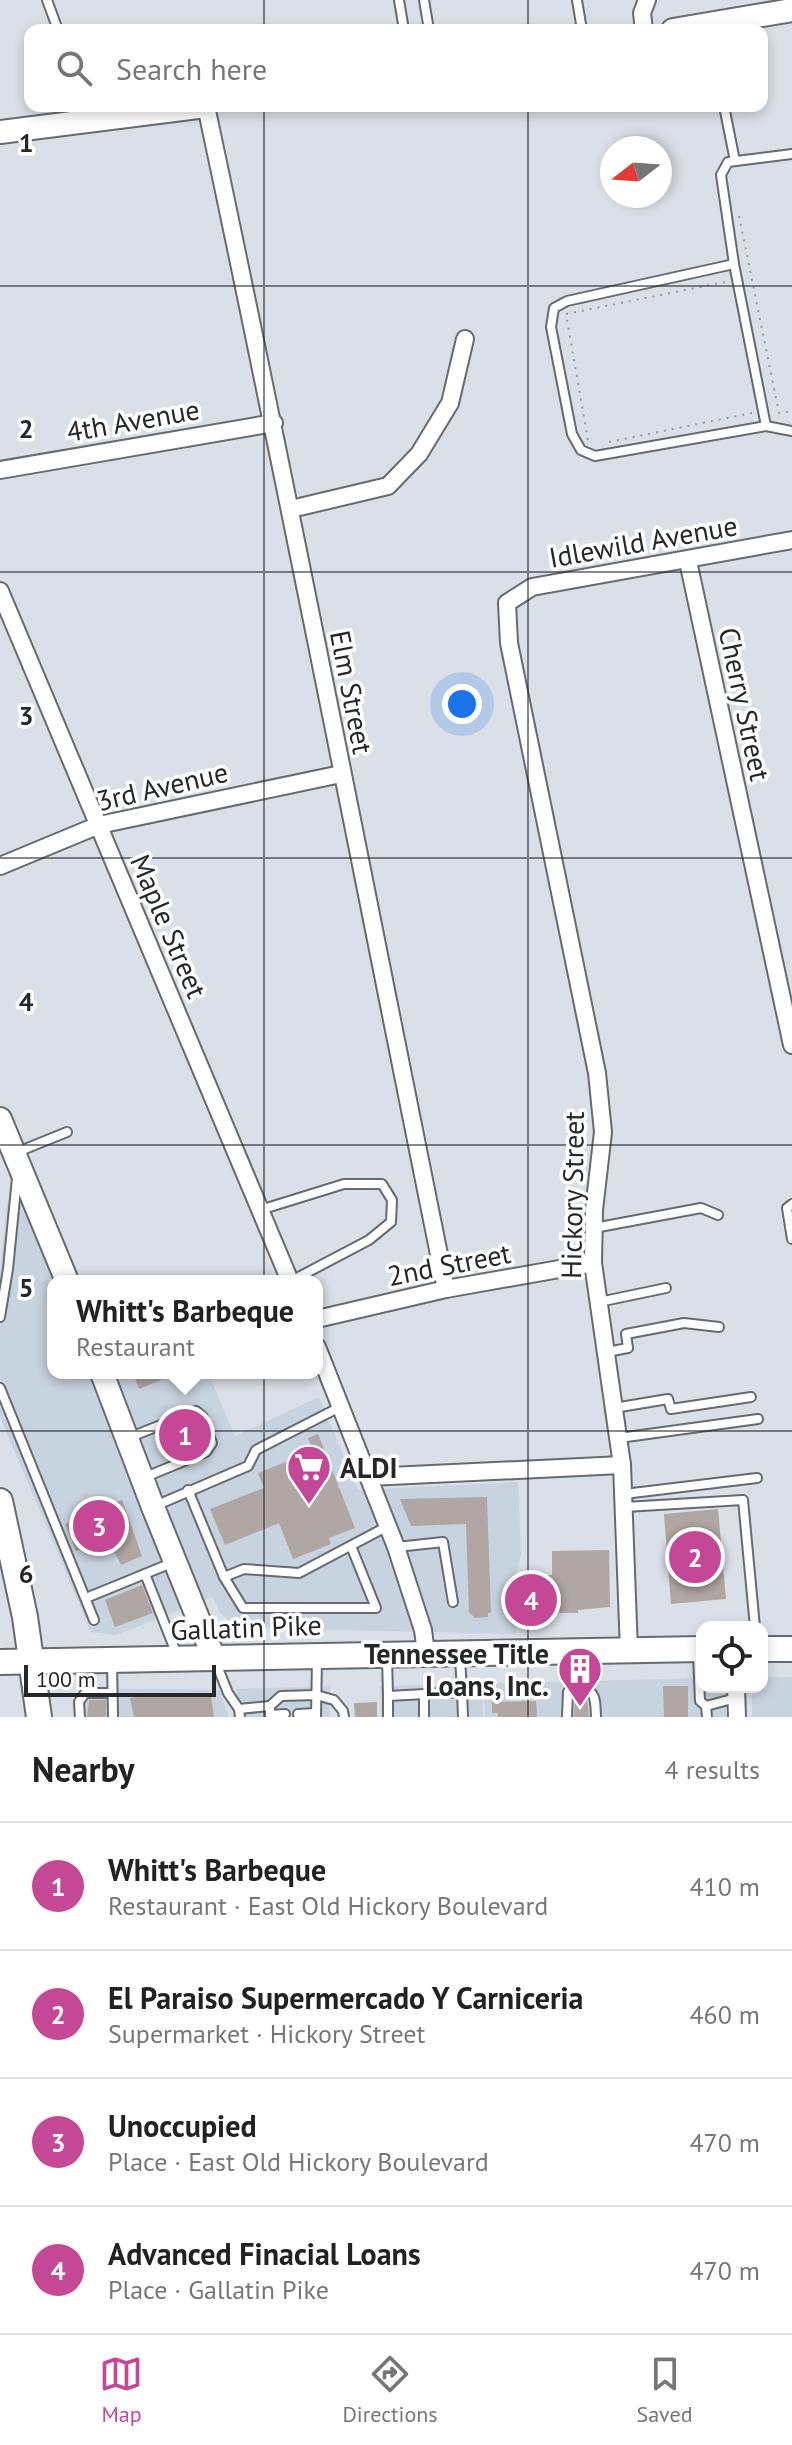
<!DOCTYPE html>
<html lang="en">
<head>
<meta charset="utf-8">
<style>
	body { margin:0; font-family:"PT Sans",sans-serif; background:#f2f2f2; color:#222 }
	.controls { position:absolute; right:24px; bottom:24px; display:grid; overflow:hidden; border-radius:16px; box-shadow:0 4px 12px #0003 }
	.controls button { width:72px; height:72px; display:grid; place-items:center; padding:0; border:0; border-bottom:2px solid #e0e0e0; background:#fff; color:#222; font:40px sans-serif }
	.compass { position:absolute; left:600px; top:136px; width:72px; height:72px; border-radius:50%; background:#fff; box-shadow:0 4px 12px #0003; rotate:253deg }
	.scale { position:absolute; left:24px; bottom:20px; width:192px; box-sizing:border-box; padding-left:8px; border:4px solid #25272a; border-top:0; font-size:22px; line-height:28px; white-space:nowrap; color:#25272a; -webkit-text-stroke:6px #fff; paint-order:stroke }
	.you { position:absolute; left:462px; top:704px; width:28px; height:28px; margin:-20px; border:6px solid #fff; border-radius:50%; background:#1a73e8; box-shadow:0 0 0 12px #1a73e833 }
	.badge { display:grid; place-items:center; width:52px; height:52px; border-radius:50%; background:#c54896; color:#fff; font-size:26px; font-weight:700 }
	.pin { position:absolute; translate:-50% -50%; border:4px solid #fff; box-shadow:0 2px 8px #0006 }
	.popup { position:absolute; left:47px; top:1275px; width:276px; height:104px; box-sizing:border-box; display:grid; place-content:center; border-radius:16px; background:#fff; filter:drop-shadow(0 2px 6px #0005); font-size:26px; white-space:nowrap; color:#767676 }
	.popup b { font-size:30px; color:#222 }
	.popup::after { content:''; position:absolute; left:50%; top:100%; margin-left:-16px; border:16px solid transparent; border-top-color:#fff }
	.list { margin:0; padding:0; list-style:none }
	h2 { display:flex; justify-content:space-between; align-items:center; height:104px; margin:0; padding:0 32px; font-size:34px }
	h2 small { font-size:26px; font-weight:400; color:#767676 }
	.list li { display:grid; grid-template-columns:52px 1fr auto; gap:24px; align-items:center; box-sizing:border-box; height:128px; padding:0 32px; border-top:2px solid #e0e0e0 }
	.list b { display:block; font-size:30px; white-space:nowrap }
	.list p { margin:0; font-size:26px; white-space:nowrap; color:#767676 }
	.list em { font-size:26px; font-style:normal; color:#767676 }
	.icon { flex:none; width:44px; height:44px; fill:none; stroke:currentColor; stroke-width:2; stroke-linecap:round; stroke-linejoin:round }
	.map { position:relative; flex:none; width:792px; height:1717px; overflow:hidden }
	.search { position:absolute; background:#fff; box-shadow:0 4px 12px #0003; left:24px; right:24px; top:24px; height:88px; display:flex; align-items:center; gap:20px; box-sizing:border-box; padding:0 28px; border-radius:16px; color:#767676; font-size:30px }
	.sheet { height:616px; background:#fff }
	nav { display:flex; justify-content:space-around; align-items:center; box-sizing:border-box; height:112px; border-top:2px solid #e0e0e0; background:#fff; font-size:22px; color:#767676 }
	nav a { display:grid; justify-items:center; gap:4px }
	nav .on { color:#c54896 }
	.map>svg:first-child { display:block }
	.built { fill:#c7d3df }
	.building { fill:#b0a6a4 }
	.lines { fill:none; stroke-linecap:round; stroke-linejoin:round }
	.lane-casing { stroke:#656b71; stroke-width:12 }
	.street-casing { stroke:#656b71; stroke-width:20 }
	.secondary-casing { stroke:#656b71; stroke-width:26 }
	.primary-casing { stroke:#656b71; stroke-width:28 }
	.path { stroke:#969aa0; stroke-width:2; stroke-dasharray:2 6; stroke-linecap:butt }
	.lane { stroke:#fff; stroke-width:8 }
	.street { stroke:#fff; stroke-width:16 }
	.secondary { stroke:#fff; stroke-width:22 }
	.primary { stroke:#fff; stroke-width:24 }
	.grid { fill:none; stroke:#25272a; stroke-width:2; stroke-opacity:0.55 }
	.labels { text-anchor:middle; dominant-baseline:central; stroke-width:7; stroke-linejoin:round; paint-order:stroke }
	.street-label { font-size:28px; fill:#25272a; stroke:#fff }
	.poi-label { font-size:28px; font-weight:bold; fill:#25272a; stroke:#fff; text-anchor:start }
	.grid-label { font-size:26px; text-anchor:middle; font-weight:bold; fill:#25272a; stroke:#fff; stroke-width:7; stroke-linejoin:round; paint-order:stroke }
</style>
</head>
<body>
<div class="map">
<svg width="792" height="1717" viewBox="0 0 792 1717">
	<rect width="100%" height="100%" fill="#dae0e8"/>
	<g class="built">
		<polygon points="19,1197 53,1281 53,1373 208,1373 235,1436 319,1397 358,1490 518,1482 521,1554 515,1577 516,1634 239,1628 219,1612 213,1597 116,1635 91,1632 0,1417 0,1271 7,1203"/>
		<polygon points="762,1677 792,1677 792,1717 752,1717 752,1687 762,1687"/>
		<polygon points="702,1678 702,1687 726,1687 726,1717 485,1717 484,1684"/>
		<polygon points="482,1684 483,1717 381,1717 380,1686"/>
		<polygon points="330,1686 330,1717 240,1717 236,1689"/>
		<polygon points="86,1688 220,1690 229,1717 74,1717 72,1704"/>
	</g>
	<g class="building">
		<polygon points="133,1373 178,1373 139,1389"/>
		<polygon points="190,1421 200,1445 181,1452 172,1428"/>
		<polygon points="318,1434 355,1528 329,1538 331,1544 293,1559 279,1523 225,1545 210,1509 264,1488 258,1473 313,1451 308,1438"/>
		<polygon points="487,1497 491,1613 488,1613 488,1617 475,1618 469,1612 466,1524 411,1526 400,1499"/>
		<polygon points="122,1500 142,1556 121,1565 107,1538 76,1551 65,1524"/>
		<polygon points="718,1509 726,1599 671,1604 664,1514"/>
		<polygon points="609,1550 610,1607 578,1610 578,1613 521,1613 518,1610 518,1577 552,1575 552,1551"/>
		<polygon points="142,1585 153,1613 115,1627 105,1600"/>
		<polygon points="663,1686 688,1686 688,1717 664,1717"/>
		<polygon points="153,1694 154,1697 211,1696 214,1717 134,1717 130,1698"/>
		<polygon points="575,1697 587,1699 589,1717 574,1717"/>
		<polygon points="89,1700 106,1700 106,1717 87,1717"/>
		<polygon points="536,1701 537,1717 498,1717 498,1713 492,1713 492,1702"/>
		<polygon points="377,1702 377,1717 355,1717 354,1703"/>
	</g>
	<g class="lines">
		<g class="lane-casing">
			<g id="lane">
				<polyline points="47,0 58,30"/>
				<polyline points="399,0 404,30"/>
				<polyline points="424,0 429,30"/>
				<polyline points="577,0 582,30"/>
				<polyline points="724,106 735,161"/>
				<polyline points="734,264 567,301 554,308 551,327 572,434 581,450 595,456 766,426 792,431"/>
				<polyline points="766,426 734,264 721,175 728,162 792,154"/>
				<polyline points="15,1153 67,1132"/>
				<polyline points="792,1204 787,1208 792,1239"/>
				<polyline points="260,1210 344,1184 382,1184 392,1200 391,1222 369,1240 291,1281"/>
				<polyline points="594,1228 701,1208 718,1215"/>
				<polyline points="599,1302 666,1288"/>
				<polyline points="0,1317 8,1269 17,1178"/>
				<polyline points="607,1352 628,1348 626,1334 684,1323 719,1327"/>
				<polyline points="0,1388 94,1620"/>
				<polyline points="614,1408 668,1399 671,1409 751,1397"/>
				<polyline points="128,1438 196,1411 202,1416 212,1443 206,1452 143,1478"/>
				<polyline points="619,1438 758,1419"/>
				<polyline points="188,1490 224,1577 243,1608 376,1608 351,1546"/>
				<polyline points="624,1494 757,1478"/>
				<polyline points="155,1506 248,1466 256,1450 340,1407"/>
				<polyline points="625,1507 743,1500 755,1627"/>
				<polyline points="397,1547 443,1542 453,1602"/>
				<polyline points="145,1574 177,1655"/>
				<polyline points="224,1577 244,1569 299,1573 388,1526"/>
				<polyline points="86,1598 174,1562"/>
				<polyline points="698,1654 700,1701 706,1706"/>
				<polyline points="387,1656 388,1696 462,1692 463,1717"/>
				<polyline points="460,1657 462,1692"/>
				<polyline points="112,1661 113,1717"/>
				<polyline points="216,1663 228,1693 239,1709 240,1717"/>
				<path d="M573 1685C596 1691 595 1694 596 1717"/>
				<polyline points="424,1694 424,1717"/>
				<polyline points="388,1696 388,1717"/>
				<polyline points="239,1709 270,1706"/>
				<polyline points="298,1714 316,1713"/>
				<polyline points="270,1715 285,1714"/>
				<polyline points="80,1717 79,1702 85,1693 112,1693"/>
				<polyline points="270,1717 270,1706 281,1696 316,1695 334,1700 343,1711 344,1717"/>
				<polyline points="316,1717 317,1658"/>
				<polyline points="567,1717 568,1692 573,1685 571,1653"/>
				<polyline points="707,1717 706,1706 736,1698"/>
			</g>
		</g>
		<g class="street-casing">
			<g id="street">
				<polyline points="644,30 642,13 647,0"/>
				<path d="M206 106C290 499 366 894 446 1289"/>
				<polyline points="0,470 274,423"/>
				<polyline points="291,509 388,486 419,454 450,403 465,339"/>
				<polyline points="688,561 792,1045"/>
				<polyline points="0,591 290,1281"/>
				<polyline points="0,866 99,825 341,774"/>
				<polyline points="317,1319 446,1289 593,1263"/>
				<polyline points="317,1347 396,1547 423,1630 426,1653"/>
				<polyline points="369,1477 622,1465"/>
				<polyline points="629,1651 622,1465 593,1263 594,1210 603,1132 597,1073 509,643 507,603 532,587 792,540"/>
				<polyline points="736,1687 737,1717"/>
			</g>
		</g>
		<g class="secondary-casing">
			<g id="secondary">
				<polyline points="673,30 792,10"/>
				<polyline points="0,132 206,106"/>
				<polyline points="0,1119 67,1281"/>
				<polyline points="102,1373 153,1507 214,1658"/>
			</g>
		</g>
		<g class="primary-casing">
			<g id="primary">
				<polyline points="0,1501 25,1617 39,1717"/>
				<polyline points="762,1649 792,1649"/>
				<path d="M0 1662C234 1657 468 1652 702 1649"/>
			</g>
		</g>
		<g class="path">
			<polyline points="739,216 779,413 792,411"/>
			<polyline points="588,440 566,314 725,282"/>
			<polyline points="609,442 752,413"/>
		</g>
		<use href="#lane" class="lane"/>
		<use href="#street" class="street"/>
		<use href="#secondary" class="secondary"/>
		<use href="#primary" class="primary"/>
	</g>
	<path class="grid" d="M264 0V30M528 0V30M264 106V1717M528 106V1717M0 286H792M0 572H792M0 858H792M0 1145H792M0 1431H792"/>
	<defs>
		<g id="supermarket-pin" transform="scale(2.3)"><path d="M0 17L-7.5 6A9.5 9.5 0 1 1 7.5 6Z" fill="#c54896" stroke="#fff"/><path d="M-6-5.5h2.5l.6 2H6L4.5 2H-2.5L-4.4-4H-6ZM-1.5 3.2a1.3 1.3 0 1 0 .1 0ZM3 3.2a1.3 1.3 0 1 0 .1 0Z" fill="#fff"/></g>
		<g id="building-pin" transform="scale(2.3)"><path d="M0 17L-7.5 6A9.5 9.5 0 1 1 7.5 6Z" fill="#c54896" stroke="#fff"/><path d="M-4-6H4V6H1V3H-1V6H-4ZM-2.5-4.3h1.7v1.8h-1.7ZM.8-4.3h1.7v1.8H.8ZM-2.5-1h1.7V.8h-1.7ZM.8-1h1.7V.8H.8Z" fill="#fff"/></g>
	</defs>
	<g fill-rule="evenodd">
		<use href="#supermarket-pin" x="309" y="1467"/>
		<use href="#building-pin" x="580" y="1669"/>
	</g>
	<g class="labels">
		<g class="street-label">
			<text transform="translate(133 420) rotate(-10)">4th Avenue</text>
			<text transform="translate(643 541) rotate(-10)">Idlewild Avenue</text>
			<text transform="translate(352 692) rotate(79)">Elm Street</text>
			<text transform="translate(745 704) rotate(78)">Cherry Street</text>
			<text transform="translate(162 786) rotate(-13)">3rd Avenue</text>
			<text transform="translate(169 926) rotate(67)">Maple Street</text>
			<text transform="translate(572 1195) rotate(-89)">Hickory Street</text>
			<text transform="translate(449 1264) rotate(-11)">2nd Street</text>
			<text transform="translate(246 1627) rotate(-2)">Gallatin Pike</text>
		</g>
		<g class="poi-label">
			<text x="340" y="1467">ALDI</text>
			<text x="549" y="1653" text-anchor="end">Tennessee Title<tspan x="549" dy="32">Loans, Inc.</tspan></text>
		</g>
	</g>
	<g class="grid-label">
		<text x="26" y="152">1</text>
		<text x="26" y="438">2</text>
		<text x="26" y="725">3</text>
		<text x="26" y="1011">4</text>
		<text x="26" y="1297">5</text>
		<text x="26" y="1583">6</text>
	</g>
</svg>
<div class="controls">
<button><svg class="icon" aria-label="locate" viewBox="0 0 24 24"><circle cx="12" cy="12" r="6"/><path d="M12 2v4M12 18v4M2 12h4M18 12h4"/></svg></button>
</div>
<svg class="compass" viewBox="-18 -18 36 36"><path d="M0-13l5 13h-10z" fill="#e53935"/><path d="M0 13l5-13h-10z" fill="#767676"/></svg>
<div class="scale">100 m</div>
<div class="you"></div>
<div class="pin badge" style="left:185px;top:1435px">1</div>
<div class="popup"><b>Whitt's Barbeque</b>Restaurant</div>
<div class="pin badge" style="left:695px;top:1557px">2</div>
<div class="pin badge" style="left:99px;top:1526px">3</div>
<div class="pin badge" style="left:531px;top:1600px">4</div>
<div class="search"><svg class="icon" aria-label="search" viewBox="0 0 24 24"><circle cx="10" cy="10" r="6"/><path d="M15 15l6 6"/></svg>Search here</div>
</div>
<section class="sheet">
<h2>Nearby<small>4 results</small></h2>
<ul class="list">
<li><span class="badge">1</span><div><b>Whitt's Barbeque</b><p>Restaurant · East Old Hickory Boulevard</p></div><em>410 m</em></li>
<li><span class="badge">2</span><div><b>El Paraiso Supermercado Y Carniceria</b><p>Supermarket · Hickory Street</p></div><em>460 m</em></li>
<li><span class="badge">3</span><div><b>Unoccupied</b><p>Place · East Old Hickory Boulevard</p></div><em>470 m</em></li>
<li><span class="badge">4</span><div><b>Advanced Finacial Loans</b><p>Place · Gallatin Pike</p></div><em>470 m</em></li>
</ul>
</section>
<nav>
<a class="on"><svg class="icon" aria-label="map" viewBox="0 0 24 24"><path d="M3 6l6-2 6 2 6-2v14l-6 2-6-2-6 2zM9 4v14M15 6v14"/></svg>Map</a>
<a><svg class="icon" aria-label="directions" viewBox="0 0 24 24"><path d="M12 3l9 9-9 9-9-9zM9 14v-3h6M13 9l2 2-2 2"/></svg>Directions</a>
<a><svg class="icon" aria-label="saved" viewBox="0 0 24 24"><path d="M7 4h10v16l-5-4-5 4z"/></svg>Saved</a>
</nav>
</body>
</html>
